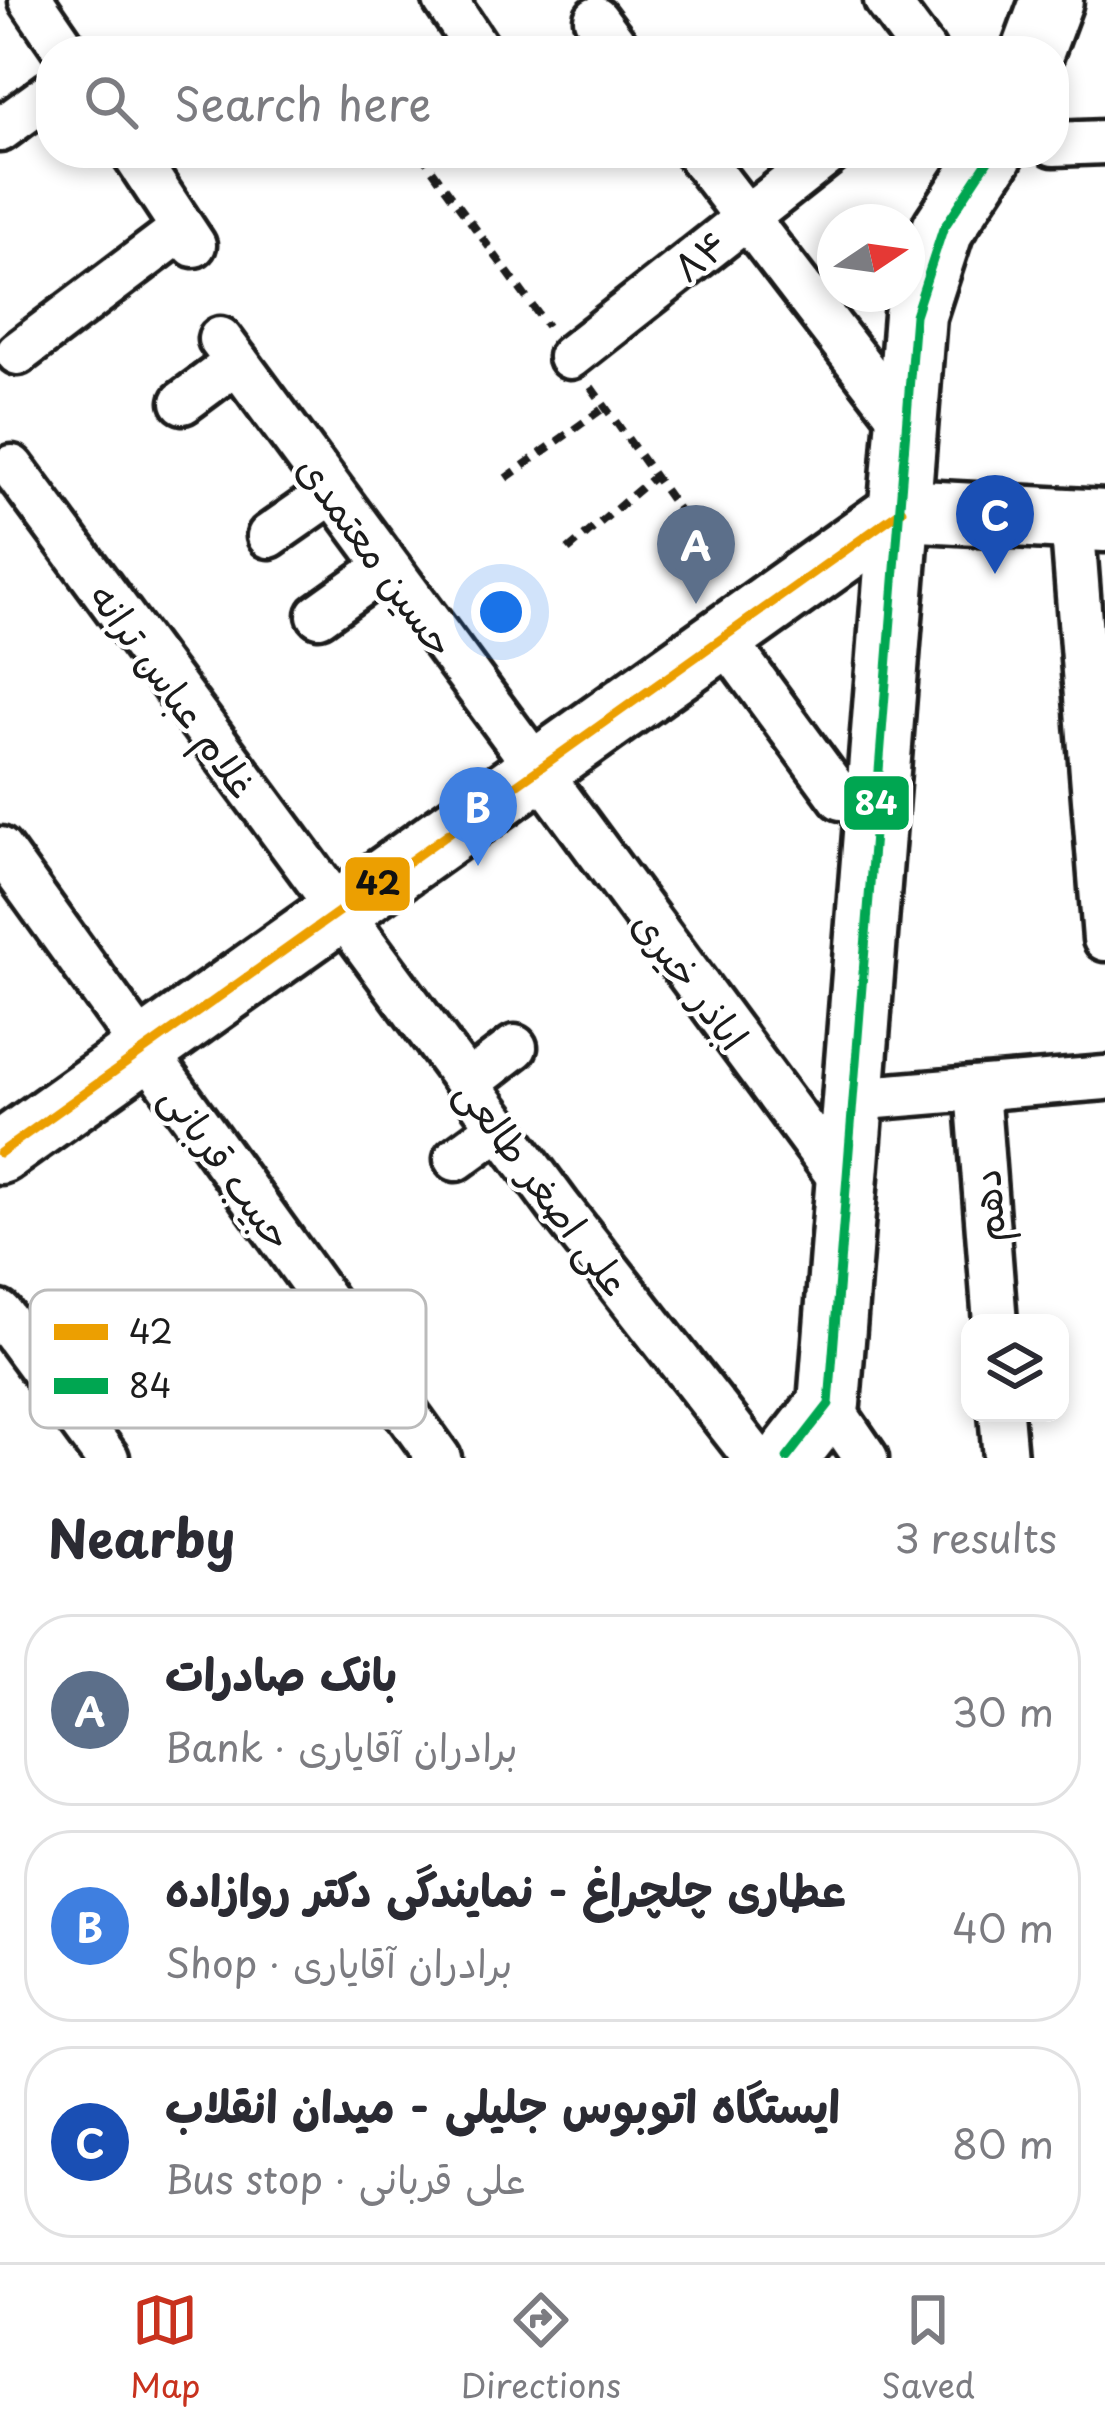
<!DOCTYPE html>
<html lang="en">
<head>
<meta charset="utf-8">
<style>
	body { margin:0; font-family:"Playpen Sans","Playpen Sans Arabic",sans-serif; background:#f7f7f7; color:#2b2b33 }
	.controls { position:absolute; right:36px; bottom:36px; display:grid; overflow:hidden; border-radius:24px; box-shadow:0 6px 18px #0003 }
	.controls button { width:108px; height:108px; display:grid; place-items:center; padding:0; border:0; border-bottom:3px solid #e1e1e2; background:#fff; color:#2b2b33; font:60px sans-serif }
	.compass { position:absolute; left:817px; top:204px; width:108px; height:108px; border-radius:50%; background:#fff; box-shadow:0 6px 18px #0003; rotate:77deg }
	.you { position:absolute; left:501px; top:612px; width:42px; height:42px; margin:-30px; border:9px solid #fff; border-radius:50%; background:#1a73e8; box-shadow:0 0 0 18px #1a73e833 }
	.badge { display:grid; place-items:center; width:78px; height:78px; border-radius:50%; background:#c8321e; color:#fff; font-size:39px; font-weight:700 }
	.pin { position:absolute; translate:-50% -99px; filter:drop-shadow(0 3px 6px #0008) }
	.pin::after { content:''; position:absolute; top:63px; width:42px; height:36px; background:inherit; clip-path:polygon(0 0,100% 0,50% 100%) }
	.list { margin:0; padding:0; list-style:none }
	h2 { display:flex; justify-content:space-between; align-items:center; height:156px; margin:0; padding:0 48px; font-size:51px }
	h2 small { font-size:39px; font-weight:400; color:#7c7c81 }
	.list li { display:grid; grid-template-columns:78px 1fr auto; gap:36px; align-items:center; box-sizing:border-box; height:192px; margin:0 24px 24px; padding:0 24px; border:3px solid #e1e1e2; border-radius:48px }
	.list b { display:block; font-size:45px; white-space:nowrap }
	.list p { margin:0; font-size:39px; white-space:nowrap; color:#7c7c81 }
	.list em { font-size:39px; font-style:normal; color:#7c7c81 }
	.icon { flex:none; width:66px; height:66px; fill:none; stroke:currentColor; stroke-width:2; stroke-linecap:round; stroke-linejoin:round }
	.map { position:relative; flex:none; width:1105px; height:1458px; overflow:hidden }
	.search { position:absolute; background:#fff; box-shadow:0 6px 18px #0003; left:36px; right:36px; top:36px; height:132px; display:flex; align-items:center; gap:30px; box-sizing:border-box; padding:0 42px; border-radius:48px; color:#7c7c81; font-size:45px }
	.sheet { height:804px; background:#fff }
	nav { display:flex; justify-content:space-around; align-items:center; box-sizing:border-box; height:168px; border-top:3px solid #e1e1e2; background:#fff; font-size:33px; color:#7c7c81 }
	nav a { display:grid; justify-items:center; gap:6px }
	nav .on { color:#c8321e }
	.map>svg:first-child { display:block }
	.lines { fill:none; stroke-linecap:round; stroke-linejoin:round }
	.street-casing { stroke:#1c1c1c; stroke-width:51 }
	.secondary-casing { stroke:#1c1c1c; stroke-width:69 }
	.path { stroke:#1c1c1c; stroke-width:8; stroke-dasharray:12 9; stroke-linecap:butt }
	.street { stroke:#fff; stroke-width:42 }
	.secondary { stroke:#fff; stroke-width:60 }
	.bus-1-casing { stroke:#fff; stroke-width:18 }
	.bus-2-casing { stroke:#fff; stroke-width:18 }
	.bus-1 { stroke:#ec9f01; stroke-width:9 }
	.bus-2 { stroke:#00a651; stroke-width:9 }
	.labels { text-anchor:middle; dominant-baseline:central; stroke-width:9; stroke-linejoin:round; paint-order:stroke }
	.street-label { font-size:39px; fill:#1c1c1c; stroke:#fff }
	.key { fill:#fff; stroke:#bbb; stroke-width:3 }
	.key-label { font-size:33px; fill:#1c1c1c }
	.line-badge { stroke:#fff; stroke-width:4.5 }
	.badge-label { font-size:33px; text-anchor:middle; font-weight:bold; fill:#fff }
	.pale-badge-label { font-size:33px; text-anchor:middle; font-weight:bold; fill:#111 }
</style>
</head>
<body>
<div class="map">
<svg width="1105" height="1458" viewBox="0 0 1105 1458">
	<rect width="100%" height="100%" fill="#fff"/>
	<filter id="ink" filterUnits="userSpaceOnUse"><feTurbulence type="fractalNoise" baseFrequency=".00833" numOctaves="2"/><feDisplacementMap in="SourceGraphic" scale="24" xChannelSelector="R" yChannelSelector="G"/><feConvolveMatrix kernelMatrix="1 2 1 2 8 2 1 2 1" color-interpolation-filters="sRGB"/></filter>
	<g filter="url(#ink)">
		<g class="lines">
			<g class="street-casing">
				<g id="street">
					<polyline points="31,0 66,51"/>
					<polyline points="445,0 479,51"/>
					<polyline points="886,0 924,51"/>
					<polyline points="596,19 620,51"/>
					<polyline points="0,130 51,93"/>
					<polyline points="1054,144 1105,142"/>
					<polyline points="133,153 194,245"/>
					<polyline points="697,153 905,424"/>
					<polyline points="220,339 847,1188"/>
					<polyline points="18,353 182,229"/>
					<polyline points="570,357 829,153"/>
					<polyline points="183,402 237,362"/>
					<polyline points="12,467 559,1207 755,1458"/>
					<polyline points="1072,519 1105,939"/>
					<polyline points="269,536 332,492"/>
					<polyline points="319,615 386,567"/>
					<polyline points="723,637 841,798"/>
					<polyline points="0,849 439,1458"/>
					<polyline points="467,1084 515,1047"/>
					<polyline points="977,1089 995,1323"/>
					<polyline points="854,1099 1105,1078"/>
					<polyline points="456,1159 500,1127"/>
					<polyline points="0,1313 107,1458"/>
					<polyline points="829,1404 866,1458"/>
					<polyline points="1001,1413 1005,1458"/>
				</g>
			</g>
			<g class="secondary-casing">
				<g id="secondary">
					<polyline points="1033,51 1052,0"/>
					<polyline points="902,510 1105,521"/>
					<polyline points="0,1153 902,510"/>
					<polyline points="787,1458 829,1404 915,315 943,229 993,153"/>
				</g>
			</g>
			<g class="path">
				<polyline points="420,153 547,326"/>
				<polyline points="591,387 725,575"/>
				<polyline points="506,478 605,407"/>
				<polyline points="568,550 655,476"/>
			</g>
			<use href="#street" class="street"/>
			<use href="#secondary" class="secondary"/>
			<g class="bus-1-casing">
				<polyline id="bus-1" points="0,1153 902,510"/>
			</g>
			<g class="bus-2-casing">
				<polyline id="bus-2" points="787,1458 829,1404 915,315 943,229 993,153"/>
			</g>
			<use href="#bus-1" class="bus-1"/>
			<use href="#bus-2" class="bus-2"/>
		</g>
	</g>
	<g class="labels">
		<g class="street-label">
			<text transform="translate(699 254) rotate(-39)">۸۴</text>
			<text transform="translate(378 555) rotate(54)">حسین معتمدی</text>
			<text transform="translate(175 689) rotate(54)">غلام عباس ترانه</text>
			<text transform="translate(692 979) rotate(53)">اباذر خیری</text>
			<text transform="translate(229 1166) rotate(54)">حبیب قربانی</text>
			<text transform="translate(545 1186) rotate(53)">علی اصغر طالعی</text>
			<text transform="translate(986 1206) rotate(-94)">دهم</text>
		</g>
	</g>
	<rect x="30" y="1290" width="396" height="138" rx="18" class="key"/>
	<rect x="54" y="1324" width="54" height="16" fill="#ec9f01"/>
	<rect x="54" y="1378" width="54" height="16" fill="#00a651"/>
	<g class="key-label">
		<text x="129" y="1344">42</text>
		<text x="129" y="1398">84</text>
	</g>
	<g class="line-badge">
		<rect x="842" y="774" width="69" height="58" rx="12" fill="#00a651"/>
		<rect x="343" y="855" width="69" height="58" rx="12" fill="#ec9f01"/>
	</g>
	<g class="badge-label">
		<text x="876" y="815">84</text>
	</g>
	<g class="pale-badge-label">
		<text x="378" y="895">42</text>
	</g>
</svg>
<div class="controls">
<button><svg class="icon" aria-label="layers" viewBox="0 0 24 24"><path d="M12 4l9 5-9 5-9-5zM3 14l9 5 9-5"/></svg></button>
</div>
<svg class="compass" viewBox="-18 -18 36 36"><path d="M0-13l5 13h-10z" fill="#e53935"/><path d="M0 13l5-13h-10z" fill="#7c7c81"/></svg>
<div class="you"></div>
<div class="pin badge" style="left:696px;top:604px;background:#5c6f8a">A</div>
<div class="pin badge" style="left:478px;top:866px;background:#3f7fe0">B</div>
<div class="pin badge" style="left:995px;top:574px;background:#1a4fb4">C</div>
<div class="search"><svg class="icon" aria-label="search" viewBox="0 0 24 24"><circle cx="10" cy="10" r="6"/><path d="M15 15l6 6"/></svg>Search here</div>
</div>
<section class="sheet">
<h2>Nearby<small>3 results</small></h2>
<ul class="list">
<li><span class="badge" style="background:#5c6f8a">A</span><div><b>بانک صادرات</b><p>Bank · برادران آقایاری</p></div><em>30 m</em></li>
<li><span class="badge" style="background:#3f7fe0">B</span><div><b>عطاری چلچراغ - نمایندگی دکتر روازاده</b><p>Shop · برادران آقایاری</p></div><em>40 m</em></li>
<li><span class="badge" style="background:#1a4fb4">C</span><div><b>ایستگاه اتوبوس جلیلی - میدان انقلاب</b><p>Bus stop · علی قربانی</p></div><em>80 m</em></li>
</ul>
</section>
<nav>
<a class="on"><svg class="icon" aria-label="map" viewBox="0 0 24 24"><path d="M3 6l6-2 6 2 6-2v14l-6 2-6-2-6 2zM9 4v14M15 6v14"/></svg>Map</a>
<a><svg class="icon" aria-label="directions" viewBox="0 0 24 24"><path d="M12 3l9 9-9 9-9-9zM9 14v-3h6M13 9l2 2-2 2"/></svg>Directions</a>
<a><svg class="icon" aria-label="saved" viewBox="0 0 24 24"><path d="M7 4h10v16l-5-4-5 4z"/></svg>Saved</a>
</nav>
</body>
</html>
